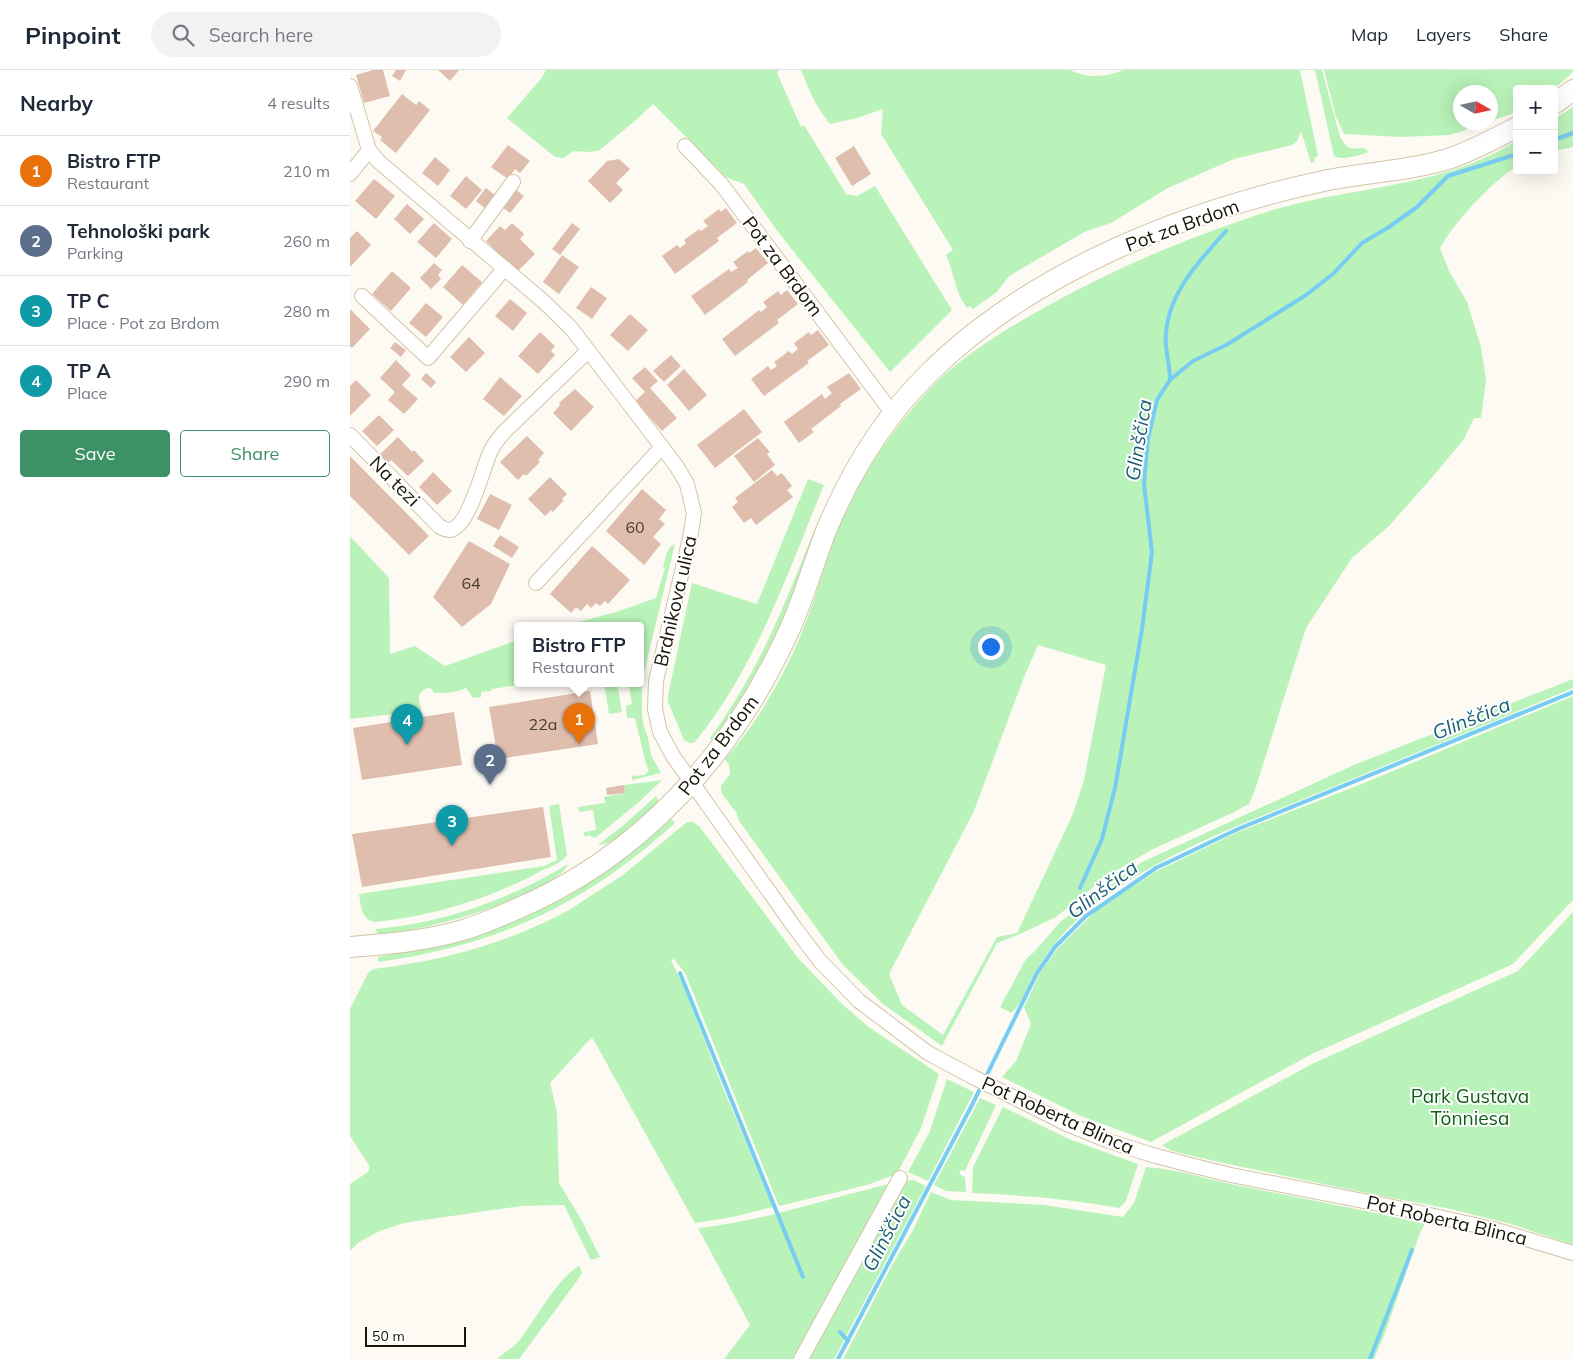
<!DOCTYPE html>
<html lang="en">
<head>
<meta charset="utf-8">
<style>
	body { margin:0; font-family:Mulish,sans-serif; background:#f2f2f3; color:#1f2937 }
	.controls { position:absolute; right:15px; top:15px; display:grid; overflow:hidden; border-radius:5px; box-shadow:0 5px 20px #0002 }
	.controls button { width:45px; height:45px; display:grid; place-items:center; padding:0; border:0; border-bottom:1px solid #e0e1e3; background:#fff; color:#1f2937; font:25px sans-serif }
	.compass { position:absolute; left:1103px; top:15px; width:45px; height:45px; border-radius:50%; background:#fff; box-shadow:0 5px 20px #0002; rotate:99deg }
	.scale { position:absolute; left:15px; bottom:12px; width:101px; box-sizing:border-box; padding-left:5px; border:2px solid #181308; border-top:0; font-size:14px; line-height:18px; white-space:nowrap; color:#181308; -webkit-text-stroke:4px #fff; paint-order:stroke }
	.you { position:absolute; left:640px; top:576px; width:18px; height:18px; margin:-12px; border:4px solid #fff; border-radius:50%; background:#1a73e8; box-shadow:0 0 0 8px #1a73e833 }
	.badge { display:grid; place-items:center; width:32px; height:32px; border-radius:50%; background:#3c9165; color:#fff; font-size:16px; font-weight:700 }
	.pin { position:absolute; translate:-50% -41px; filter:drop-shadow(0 1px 2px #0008) }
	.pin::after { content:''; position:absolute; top:26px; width:18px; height:15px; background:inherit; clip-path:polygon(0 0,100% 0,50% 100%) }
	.popup { position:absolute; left:164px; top:552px; width:130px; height:65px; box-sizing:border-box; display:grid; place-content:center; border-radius:5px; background:#fff; filter:drop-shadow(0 1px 4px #0005); font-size:16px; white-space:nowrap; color:#747a83 }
	.popup b { font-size:19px; color:#1f2937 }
	.popup::after { content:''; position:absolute; left:50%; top:100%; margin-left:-10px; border:10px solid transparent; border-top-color:#fff }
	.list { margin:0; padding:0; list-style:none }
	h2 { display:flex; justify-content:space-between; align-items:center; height:65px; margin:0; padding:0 20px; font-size:21px }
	h2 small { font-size:16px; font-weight:400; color:#747a83 }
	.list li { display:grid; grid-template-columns:32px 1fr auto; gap:15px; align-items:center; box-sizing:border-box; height:70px; padding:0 20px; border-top:1px solid #e0e1e3 }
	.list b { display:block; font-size:19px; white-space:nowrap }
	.list p { margin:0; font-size:16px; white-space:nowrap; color:#747a83 }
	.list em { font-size:16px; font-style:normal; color:#747a83 }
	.actions { display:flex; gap:10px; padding:15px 20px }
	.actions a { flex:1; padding:11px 0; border:1px solid #3c9165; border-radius:5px; text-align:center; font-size:18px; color:#3c9165 }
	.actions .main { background:#3c9165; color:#fff }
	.icon { flex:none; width:28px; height:28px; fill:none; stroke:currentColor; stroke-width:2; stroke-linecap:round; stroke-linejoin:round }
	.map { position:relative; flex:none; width:1223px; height:1289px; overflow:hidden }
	header { display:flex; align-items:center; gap:30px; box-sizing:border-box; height:70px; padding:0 25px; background:#fff; border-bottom:1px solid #e0e1e3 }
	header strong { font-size:24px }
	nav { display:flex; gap:28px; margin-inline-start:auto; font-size:18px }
	.search { width:350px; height:45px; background:#f2f2f3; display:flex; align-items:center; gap:12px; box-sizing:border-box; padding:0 18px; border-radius:28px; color:#747a83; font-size:19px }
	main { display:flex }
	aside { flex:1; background:#fff }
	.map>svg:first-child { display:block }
	.green { fill:#baf3b9; fill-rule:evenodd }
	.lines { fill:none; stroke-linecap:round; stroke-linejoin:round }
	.stream { stroke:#77ccf2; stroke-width:4 }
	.building { fill:#dfbeae }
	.street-casing { stroke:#d3c5a6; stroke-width:16 }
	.secondary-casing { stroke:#d3c5a6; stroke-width:22 }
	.street { stroke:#fff; stroke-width:14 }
	.secondary { stroke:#fff; stroke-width:20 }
	.labels { text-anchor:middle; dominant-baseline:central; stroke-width:4; stroke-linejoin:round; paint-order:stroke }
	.number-label { font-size:16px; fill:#4a3e32 }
	.street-label { font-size:19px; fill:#181308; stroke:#fff }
	.park-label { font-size:19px; fill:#0f5f17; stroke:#fff }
	.water-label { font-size:20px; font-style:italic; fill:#1c5f79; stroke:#fff }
</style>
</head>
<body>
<header>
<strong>Pinpoint</strong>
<div class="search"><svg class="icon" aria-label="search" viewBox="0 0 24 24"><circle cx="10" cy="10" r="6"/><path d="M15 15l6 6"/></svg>Search here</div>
<nav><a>Map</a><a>Layers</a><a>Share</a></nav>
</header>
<main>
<aside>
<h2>Nearby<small>4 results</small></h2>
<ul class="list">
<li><span class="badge" style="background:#e8710a">1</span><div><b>Bistro FTP</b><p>Restaurant</p></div><em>210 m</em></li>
<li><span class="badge" style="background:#5c6f8a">2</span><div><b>Tehnološki park</b><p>Parking</p></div><em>260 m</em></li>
<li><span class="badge" style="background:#0f9aa8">3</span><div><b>TP C</b><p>Place · Pot za Brdom</p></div><em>280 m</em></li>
<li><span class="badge" style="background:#0f9aa8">4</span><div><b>TP A</b><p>Place</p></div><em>290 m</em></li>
</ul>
<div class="actions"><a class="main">Save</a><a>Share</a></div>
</aside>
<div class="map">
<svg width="1223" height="1289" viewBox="0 0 1223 1289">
	<rect width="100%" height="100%" fill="#fdfaf4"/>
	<g class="green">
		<polygon points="196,0 429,0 427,3 451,57 454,55 496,124 507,126 525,116 602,240 540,302 428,162 394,114 376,107 303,34 287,49 250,80 240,82 224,81 213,88 205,87 157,48 191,9"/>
		<path d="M451 0H720C738 9 756 7 774 0H950L968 86 965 87 964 92 961 93 951 61 947 71 942 75 884 89 818 118 761 153 736 161 659 206 647 222 623 239 620 236 617 238C605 223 604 202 596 185L603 180 531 64 533 39 507 48 480 54C466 37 459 20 451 0Z"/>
		<path d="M965 0H972L990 67C999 80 998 79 1013 78L1019 82C1009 85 995 91 984 86Z"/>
		<polygon points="974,0 1223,0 1223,2 1204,19 1167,19 1167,42 1141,51 1140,22 1110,22 1110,52 1137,53 1100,65 1051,67 994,64 986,47"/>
		<polygon points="1223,37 1223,77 1204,81 1204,49"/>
		<path d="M1167 71V96C1141 113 1105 151 1090 178L1099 201 1117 232 1131 277 1136 310 1131 348H1124L1114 369 1084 405 1039 456 1002 488 956 558 905 720 899 734 882 743 799 781 756 807 706 847 670 864 647 873 592 976 533 934 493 895 389 751 386 742 372 724 371 720V716L380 704 379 695 375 689C411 649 442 592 460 541 471 510 479 479 492 449 513 403 541 361 575 324 605 291 645 266 683 244 748 207 814 177 884 153 899 148 914 142 930 138 987 122 1047 118 1103 100 1126 93 1147 82 1167 71ZM688 575 756 595 734 710 723 744 667 863 647 867 593 965 552 935 539 904 624 741 674 607Z"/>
		<path d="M458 409 474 415C437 504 406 598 344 673H340L334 670 318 632V625L342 513 407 534Z"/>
		<path d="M465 458H467C450 505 434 553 410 597 396 623 380 647 363 671L360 668C409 601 435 534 465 458Z"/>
		<path d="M0 466 39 508 40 584 65 576 95 596 168 570V613H181L141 619V621L131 622V627L123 628 116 618C105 623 96 623 84 623L82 619 78 618C63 624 71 632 71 641L0 649Z"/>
		<polygon points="325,474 292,611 292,645 294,657 298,668 301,685 311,703 282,710 282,706 295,705 299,700 296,694 285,648 277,648 276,636 282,634 279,613 290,613 290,555 219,555 269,541 306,528 315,498 313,497 317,482 322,475"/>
		<path d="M1223 609V618C1136 655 1048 690 961 726 887 756 809 785 745 834 721 853 702 874 686 901 677 915 674 932 661 943L650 937 676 889 686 880 710 852 792 792 1006 694Z"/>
		<polygon points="254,613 267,613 272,642 259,644"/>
		<polygon points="1223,626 1223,830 1163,894 960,985 801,1072 731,1046 652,1007 666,991 681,954 674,937 691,901 708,878 746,841 807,801 888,762 1014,713"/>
		<polygon points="312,710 289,732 245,768 238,765 236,767 234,765 234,762 246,760 243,740 229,742 228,737 255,733 254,727 275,723 274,715"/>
		<path d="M306 726 309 732C296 744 266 776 248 775L276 753Z"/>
		<path d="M209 734 217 785C212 793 200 797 191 801 140 829 83 846 26 852 11 850 11 836 9 824L194 796 207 790 199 736Z"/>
		<path d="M321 749 325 753C236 834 147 876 28 892V887C49 882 71 881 92 875 179 853 255 810 321 749Z"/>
		<path d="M337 752H343L350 757 448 888 492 934 520 958 589 1004 571 1058 547 1104 517 1115 429 1136 335 903 324 889 321 890 333 915 373 1018 423 1137 383 1147 345 1153 242 967 200 1013 207 1042 209 1113 232 1151 250 1187 241 1190 214 1135 171 1136 54 1153 30 1161 9 1172 0 1181V1114L18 1102 20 1097 0 1066V939L18 903 23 899C97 890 163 872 228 835V834L273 805Z"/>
		<path d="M218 794C205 826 62 865 27 864L26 859C94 853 160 829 218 794Z"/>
		<polygon points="1223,842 1223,1175 1161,1154 1096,1138 1016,1123 864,1091 822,1081 812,1075 962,994 1168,901"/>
		<polygon points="597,1009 624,1022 578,1111 558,1102 580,1061"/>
		<polygon points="630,1028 646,1035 615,1101 611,1100 609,1104 615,1107 616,1122 596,1121 584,1115"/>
		<path d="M653 1037 719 1069 788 1094 776 1131 769 1138C720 1129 672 1125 622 1123L623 1097Z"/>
		<path d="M796 1097C828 1099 859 1110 890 1116 952 1128 1013 1140 1075 1154L1070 1163 1035 1263 1024 1289H493L542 1195 563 1160 581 1122 601 1130 694 1135 773 1147 784 1133Z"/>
		<polygon points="563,1110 576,1116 484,1289 456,1289 553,1112"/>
		<path d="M543 1113 446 1289H374L400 1255 348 1158C414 1151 478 1128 543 1113Z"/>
		<path d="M230 1196 232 1203 227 1211 169 1289H147C153 1283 162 1278 168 1272 182 1255 212 1201 230 1196Z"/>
	</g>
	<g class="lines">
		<g class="stream">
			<polyline points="1204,70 1223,63"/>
			<path d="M820 309C820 294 814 278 816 263 819 222 850 190 876 161"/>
			<polyline points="730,818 752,769 765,718 792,559 802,482 794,414 798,369 807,330 820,310 843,291 878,274 956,225 983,204 1012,173 1039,157 1067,137 1098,106 1167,84"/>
			<polyline points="330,903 453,1207"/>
			<polyline points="490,1262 498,1271"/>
			<polyline points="488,1289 622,1035 687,903 705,877 736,846 806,798 888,759 1223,622"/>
			<polyline points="1020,1289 1062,1180"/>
		</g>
	</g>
	<g class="building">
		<polygon points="23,0 33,0 40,26 14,33 6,5"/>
		<polygon points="46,0 56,0 50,11 42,6"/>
		<polygon points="88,0 109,0 100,11"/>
		<polygon points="52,24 66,35 69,31 80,40 46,83 30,70 32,67 23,61"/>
		<polygon points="158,75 180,91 170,103 165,99 158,109 141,97"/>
		<polygon points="504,76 521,104 502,116 485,88"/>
		<polygon points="85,87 100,100 88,116 72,103"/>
		<polygon points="269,89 280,99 266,113 273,120 260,133 238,111 257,91"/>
		<polygon points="116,106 132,120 116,139 100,126"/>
		<polygon points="24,109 45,126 26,149 5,131"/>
		<polygon points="136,118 146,126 136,139 126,131"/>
		<polygon points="165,119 174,126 160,143 151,136"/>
		<polygon points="57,134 74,149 60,164 44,149"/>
		<polygon points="376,138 387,153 367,168 369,171 325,204 312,186 327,175 330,178 336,173 334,170 349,159 351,161 358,156 353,151 369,139 371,142"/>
		<polygon points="84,153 102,169 86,188 67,172"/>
		<polygon points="162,153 174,164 170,169 185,184 167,202 136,171 150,156 155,160"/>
		<polygon points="222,153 230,159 210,185 202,179"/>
		<polygon points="7,161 21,175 0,197 0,168"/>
		<polygon points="406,178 418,193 397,210 398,212 355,245 341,226 379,199 381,202 388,198 383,192 398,181 399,183"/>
		<polygon points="212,185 229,197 209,224 193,212"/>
		<polygon points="84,193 92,200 88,205 91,209 81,219 70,208"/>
		<polygon points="112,195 132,212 113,235 93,217"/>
		<polygon points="42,201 61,218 41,241 22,224"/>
		<polygon points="241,217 257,228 242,249 226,238"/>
		<polygon points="437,220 448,234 427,250 429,253 385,286 372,269 409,240 411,242 417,237 413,232 428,221 431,225"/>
		<polygon points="160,229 177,243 163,261 145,246"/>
		<polygon points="76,233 93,247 76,267 59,253"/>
		<polygon points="0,239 20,259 2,278 0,276"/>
		<polygon points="280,244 298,260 278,281 260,265"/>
		<polygon points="468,260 479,275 457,291 459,293 414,326 401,309 418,296 421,300 427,296 424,292 439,281 442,284 448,279 444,273 459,262 461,265"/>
		<polygon points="190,262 205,276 201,281 205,285 188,304 168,286"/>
		<polygon points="119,267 135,283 116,302 100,287"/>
		<polygon points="45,272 56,280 51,287 40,278"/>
		<polygon points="321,285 331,296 314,312 303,301"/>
		<polygon points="46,290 61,305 52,315 68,329 54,344 38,330 45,322 30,308"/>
		<polygon points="295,297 308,311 300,318 327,348 312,361 285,331 295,322 282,308"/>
		<polygon points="334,299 357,325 339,341 317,315"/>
		<polygon points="76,303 86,312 81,318 71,309"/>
		<polygon points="499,303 511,319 490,334 491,336 461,359 464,362 449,373 434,352 472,324 475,329 482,323 477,317"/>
		<polygon points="150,307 172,326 154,346 133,329"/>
		<polygon points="6,310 21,325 0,346 0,316"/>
		<polygon points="225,319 244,337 221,361 203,343 210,335 209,333"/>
		<polygon points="394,339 412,362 365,398 347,375"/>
		<polygon points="29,345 44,360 27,376 12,361"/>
		<polygon points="177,366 194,383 188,390 190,392 176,406 174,404 168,410 150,392"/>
		<polygon points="48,367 62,382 64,380 74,391 58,406 41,390 38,393 29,385"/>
		<polygon points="408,368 420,382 417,384 425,395 404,412 384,386"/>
		<polygon points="0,386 79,466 59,485 0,426"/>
		<polygon points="422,400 427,406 432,403 442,416 437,420 443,427 406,455 401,448 394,453 382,437 388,432 385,428"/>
		<polygon points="83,402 102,421 87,435 69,417"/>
		<polygon points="200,407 217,424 212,429 214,430 203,442 201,440 195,446 178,429"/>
		<polygon points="292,419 316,440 309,449 315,454 303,467 311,474 294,495 256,461"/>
		<polygon points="140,424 162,435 149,460 127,449"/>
		<polygon points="150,465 169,477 162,488 143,476"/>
		<polygon points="119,471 160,494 141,534 112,557 83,527"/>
		<polygon points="242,476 280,510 258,534 255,531 250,536 246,533 241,538 237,534 231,541 226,537 221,543 200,524"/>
		<polygon points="240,621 248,674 148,689 139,637"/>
		<polygon points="104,642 112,695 12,710 3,658"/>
		<polygon points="274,715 275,723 257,725 256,718"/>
		<polygon points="193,737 201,787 12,817 2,764"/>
	</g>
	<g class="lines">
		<g class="street-casing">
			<g id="street">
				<polyline points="0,16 19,80 28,91 193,231 221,258 312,377 327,397 337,414 344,443 340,468 306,611 305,639 310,662 323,686 445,858 470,891 509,931 578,983 623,1007 717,1054 759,1071 799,1084 840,1095 881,1105 1039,1136 1143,1159 1223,1183"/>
				<polyline points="335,76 372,115 543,344"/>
				<polyline points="0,104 19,80"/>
				<polyline points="120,171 163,112"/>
				<polyline points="12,226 78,288 155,198"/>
				<path d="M0 365 89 456C92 458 96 460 100 460 119 457 132 401 139 385 142 376 148 369 154 362L238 281"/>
				<polyline points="186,513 312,377"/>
				<polyline points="451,1289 550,1108"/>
			</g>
		</g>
		<g class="secondary-casing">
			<g id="secondary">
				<polyline points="1204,34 1223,20"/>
				<path d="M0 877C38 874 75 871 113 860 130 855 146 848 162 841 292 787 386 681 442 554 455 524 464 492 476 461 500 403 534 347 579 303 683 200 837 140 978 110 1018 102 1059 101 1098 89 1122 81 1144 69 1167 57"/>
			</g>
		</g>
		<use href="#street" class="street"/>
		<use href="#secondary" class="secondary"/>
	</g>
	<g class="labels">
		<g class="number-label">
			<text x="285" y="457">60</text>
			<text x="121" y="513">64</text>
			<text x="193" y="654">22a</text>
		</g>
		<g class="street-label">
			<text transform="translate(832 155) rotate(-20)">Pot za Brdom</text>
			<text transform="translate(433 196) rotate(53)">Pot za Brdom</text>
			<text transform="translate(45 411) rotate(45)">Na tezi</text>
			<text transform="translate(325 531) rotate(-77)">Brdnikova ulica</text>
			<text transform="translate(368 675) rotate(-53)">Pot za Brdom</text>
			<text transform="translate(708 1045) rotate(24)">Pot Roberta Blinca</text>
			<text transform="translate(1097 1150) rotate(13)">Pot Roberta Blinca</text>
		</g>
		<g class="park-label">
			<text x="1120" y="1026">Park Gustava<tspan x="1120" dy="22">Tönniesa</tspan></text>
		</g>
		<g class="water-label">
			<text transform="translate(788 370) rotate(-81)">Glinščica</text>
			<text transform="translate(1121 648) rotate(-22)">Glinščica</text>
			<text transform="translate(752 819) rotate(-37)">Glinščica</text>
			<text transform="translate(536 1163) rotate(-63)">Glinščica</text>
		</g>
	</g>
</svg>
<div class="controls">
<button>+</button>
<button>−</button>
</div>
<svg class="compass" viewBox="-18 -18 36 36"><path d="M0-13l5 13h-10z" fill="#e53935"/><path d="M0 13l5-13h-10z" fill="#747a83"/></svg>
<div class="scale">50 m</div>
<div class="you"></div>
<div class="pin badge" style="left:229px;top:674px;background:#e8710a">1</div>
<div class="popup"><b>Bistro FTP</b>Restaurant</div>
<div class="pin badge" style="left:140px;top:715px;background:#5c6f8a">2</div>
<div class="pin badge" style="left:102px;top:776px;background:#0f9aa8">3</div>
<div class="pin badge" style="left:57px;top:675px;background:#0f9aa8">4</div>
</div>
</main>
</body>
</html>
